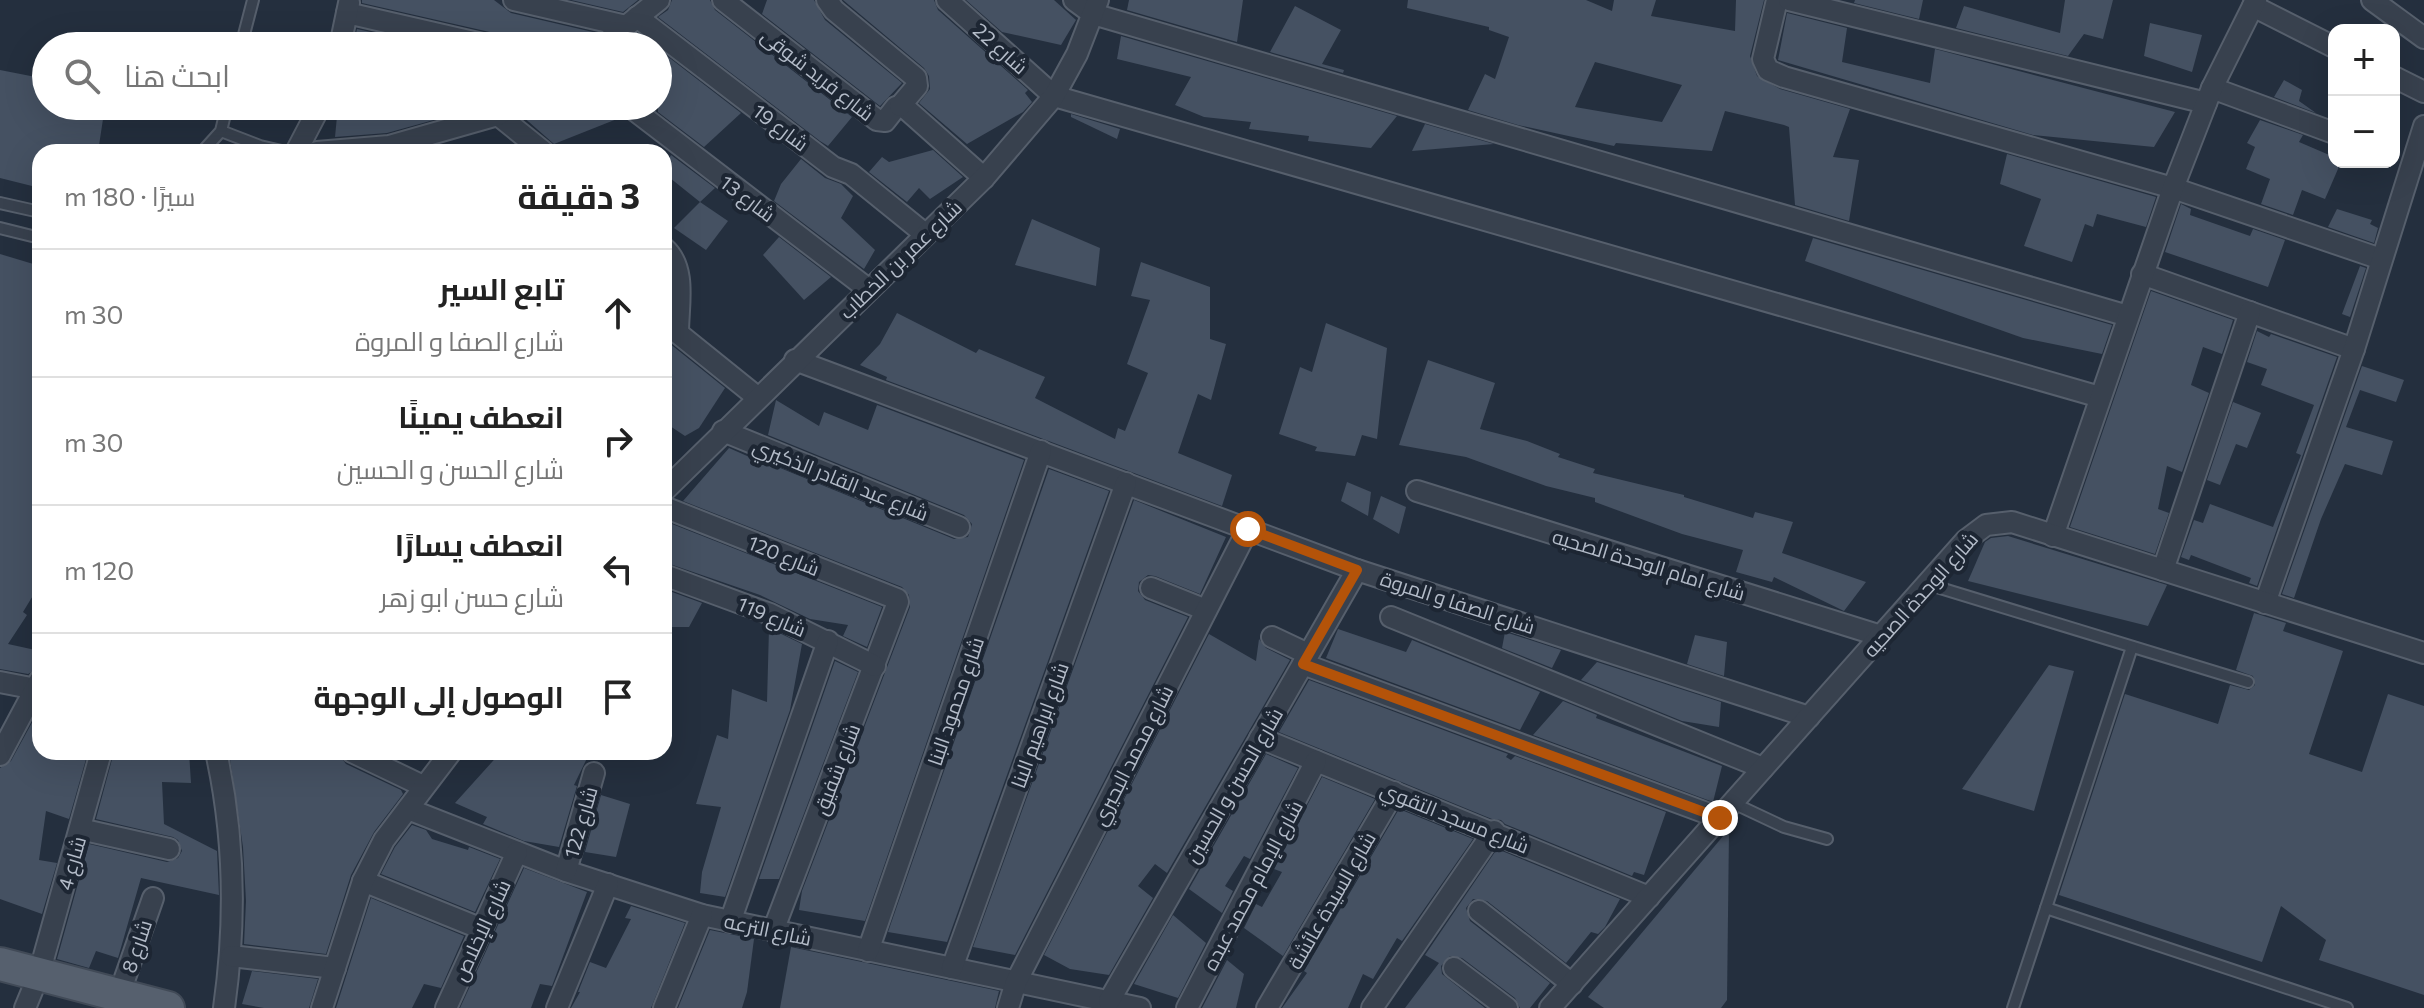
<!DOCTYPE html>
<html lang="ar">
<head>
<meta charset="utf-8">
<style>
	body { margin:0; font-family:Commissioner,Cairo,sans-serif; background:#f2f2f2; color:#222; direction:rtl }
	.controls { position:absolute; right:24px; top:24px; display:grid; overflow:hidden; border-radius:16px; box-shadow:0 8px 32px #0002 }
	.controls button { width:72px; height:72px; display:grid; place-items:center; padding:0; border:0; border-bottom:2px solid #e0e0e0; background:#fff; color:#222; font:40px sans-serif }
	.stop { position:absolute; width:24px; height:24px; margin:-18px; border:6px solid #b45309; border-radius:50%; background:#fff }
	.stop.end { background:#b45309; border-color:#fff; box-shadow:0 2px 8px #0008 }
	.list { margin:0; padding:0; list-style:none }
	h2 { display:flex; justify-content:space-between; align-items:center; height:104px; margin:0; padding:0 32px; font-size:34px }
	h2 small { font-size:26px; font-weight:400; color:#767676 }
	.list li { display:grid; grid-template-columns:52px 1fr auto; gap:24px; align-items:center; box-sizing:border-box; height:128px; padding:0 32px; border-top:2px solid #e0e0e0 }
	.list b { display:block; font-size:30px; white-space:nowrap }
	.list p { margin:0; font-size:26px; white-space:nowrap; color:#767676 }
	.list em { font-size:26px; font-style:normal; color:#767676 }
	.icon { flex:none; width:44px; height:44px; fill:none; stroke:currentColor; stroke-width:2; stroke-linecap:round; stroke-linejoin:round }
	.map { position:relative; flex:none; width:2424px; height:1008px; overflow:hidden; direction:ltr }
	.search { position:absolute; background:#fff; box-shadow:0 8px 32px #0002; left:32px; top:32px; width:640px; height:88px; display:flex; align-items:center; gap:20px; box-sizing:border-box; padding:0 28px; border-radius:44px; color:#767676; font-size:30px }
	.panel { position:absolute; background:#fff; box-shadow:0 8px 32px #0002; left:32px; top:144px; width:640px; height:616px; border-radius:24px; direction:rtl }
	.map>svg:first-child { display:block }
	.building { fill:#455162; fill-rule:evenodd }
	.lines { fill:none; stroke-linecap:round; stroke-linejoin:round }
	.service-casing { stroke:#565f6c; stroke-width:14 }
	.minor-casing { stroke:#565f6c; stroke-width:24 }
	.primary-casing { stroke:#414a57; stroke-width:36 }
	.service { stroke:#38414e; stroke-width:10 }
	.minor { stroke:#38414e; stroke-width:20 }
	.primary { stroke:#56606e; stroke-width:32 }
	.route { stroke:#b45309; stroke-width:10 }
	.labels { text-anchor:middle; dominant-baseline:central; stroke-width:8; stroke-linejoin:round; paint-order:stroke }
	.street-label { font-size:20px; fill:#b4bcc9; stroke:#1d2633 }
</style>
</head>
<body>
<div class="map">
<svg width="2424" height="1008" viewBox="0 0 2424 1008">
	<rect width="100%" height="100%" fill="#242f3e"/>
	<g class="building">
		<polygon points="362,0 494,0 511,13 597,33 589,41 588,46 504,46 500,37 494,33 362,3"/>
		<polygon points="571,0 638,0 623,12"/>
		<polygon points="672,0 710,0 715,10 852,117 828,146 820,141 658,17 668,10"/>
		<polygon points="767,0 814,0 825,20 902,83 880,106 762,14"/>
		<polygon points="843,0 934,0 938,10 1028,90 1025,93 1032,102 1023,112 967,144 919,103 930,89 929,76 924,68"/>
		<polygon points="966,0 1054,0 1076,20 1061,45 1002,32"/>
		<polygon points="1129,0 1243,0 1237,42 1127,10"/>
		<path d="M1408 0H1586L1612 11 1614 0H1656L1651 16 1735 31 1736 0H1764L1750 56 1757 76 1780 89 1850 109 1833 157 1859 160 1849 221 1795 205 1789 127 1784 125 1725 111 1712 151 1616 143 1614 146 1518 125 1468 110 1485 74 1495 79 1509 37 1489 30V27L1407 8ZM1595 62 1614 67 1682 85 1662 122 1575 107Z"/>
		<polygon points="1855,0 1923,0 1919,19 1854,3"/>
		<polygon points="2065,0 2113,0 2103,39 2084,34 2068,56 1956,28 1964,6 2060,33"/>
		<polygon points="1295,6 1341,30 1322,64 1344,70 1343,73 1260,49 1270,52"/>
		<polygon points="1787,13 1847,28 1842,62 1930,83 1935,49 2175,112 2154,147 2033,135 1778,60"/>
		<polygon points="2150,23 2202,35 2192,72 2144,56"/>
		<polygon points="357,29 433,46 353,46"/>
		<polygon points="1121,36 1397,116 1371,148 1308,141 1309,136 1249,129 1251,122 1204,117 1175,105 1191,77 1117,59"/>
		<polygon points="658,49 741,113 704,147 658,112"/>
		<polygon points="0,70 46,79 46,106 105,106 98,152 40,152 40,188 0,178"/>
		<polygon points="2284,80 2302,90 2299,101 2316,113 2274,97"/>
		<polygon points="338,106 442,106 441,118 387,133 335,137"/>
		<polygon points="525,106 616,106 622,117 554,144 521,115"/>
		<polygon points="1071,114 1120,129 1117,139 1071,117"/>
		<polygon points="2260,120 2303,135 2299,142 2334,157 2334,162 2341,162 2325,199 2302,190 2293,215 2261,204 2270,179 2246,169 2255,147 2247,143"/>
		<polygon points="1425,124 1494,144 1412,151"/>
		<polygon points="933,150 963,177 930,199 919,188 907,202 869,172 882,157 889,162"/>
		<polygon points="2007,154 2156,197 2146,227 2097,214 2093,227 2085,224 2072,262 2024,246 2041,199 2000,184"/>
		<polygon points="671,155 715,188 700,202 670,178 664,184 664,168"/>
		<polygon points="801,159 825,178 841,184 853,196 841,218 875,250 864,269 774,201 781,184"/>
		<polygon points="700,202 728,221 706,250 674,228"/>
		<polygon points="2181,204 2191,209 2190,215 2250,236 2253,229 2285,240 2268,287 2165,252"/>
		<polygon points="2337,209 2372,220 2370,224 2378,228 2374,243 2328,227"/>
		<polygon points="1032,219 1100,248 1096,286 1015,265"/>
		<polygon points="779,237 831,277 804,300 763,255"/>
		<polygon points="1813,238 2112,325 2102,354 2023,338 1805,261"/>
		<polygon points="0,254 40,266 40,584 23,612 27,615 8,644 40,651 40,667 28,674 0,669"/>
		<polygon points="1141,262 1210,287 1210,339 1226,344 1211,400 1198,394 1178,453 1232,475 1222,506 886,380 887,377 860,365 880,344 897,313 976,353 979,349 1045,377 1035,398 1115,439 1118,428 1125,431 1148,373 1127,364 1150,300 1131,296"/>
		<polygon points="2360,266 2366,268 2350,317 2342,314"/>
		<polygon points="2151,291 2233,320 2222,354 2203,347 2191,385 2209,393 2182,472 2167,466 2158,509 2169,513 2155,554 2070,527"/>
		<polygon points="1326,323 1387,348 1377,439 1362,435 1355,456 1315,451 1317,447 1279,434 1300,367 1312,372"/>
		<polygon points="2257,331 2269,337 2271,334 2337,357 2257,586 2249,583 2251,578 2191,555 2189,560 2181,557 2194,520 2203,523 2210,504 2273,527 2301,455 2296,453 2314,405 2261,385 2267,369 2247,362"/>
		<polygon points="664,339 725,388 699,428 685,436 664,422"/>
		<polygon points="1428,360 1495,383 1480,429 1527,441 1560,454 1558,457 1595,469 1593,473 1684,495 1684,497 1753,518 1755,512 1793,522 1782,553 1866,582 1844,611 1774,577 1772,582 1736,572 1743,550 1682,534 1595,502 1595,498 1546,486 1466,457 1399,445"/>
		<polygon points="2362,366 2404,380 2396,402 2360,390 2346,427 2393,441 2382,475 2345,464 2321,519 2294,598 2282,594"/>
		<polygon points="776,400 819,426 824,412 868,430 877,405 1024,460 865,921 799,910 802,891 910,607 909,595 902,587 683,501 729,448 763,463 763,461 954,539 968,537 972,524 964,515 768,435"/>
		<polygon points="2233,402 2261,413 2247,448 2236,444 2220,485 2207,480"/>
		<polygon points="1049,469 1109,491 947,942 888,932"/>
		<polygon points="1347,482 1371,492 1368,516 1341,501"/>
		<polygon points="1381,496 1406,507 1399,534 1373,519"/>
		<polygon points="1134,500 1226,537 1200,594 1155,576 1148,575 1139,582 1138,591 1145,600 1188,617 1015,955 973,947"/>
		<polygon points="667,522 882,607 867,647 843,636 848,625 810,619 760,595 664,562 664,527"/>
		<polygon points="2008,536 2167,585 2148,626 1968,581 1985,542 1991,538"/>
		<polygon points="664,589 702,603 689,627 664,627"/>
		<polygon points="2254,613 2286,623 2283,631 2343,651 2309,754 2362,772 2388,694 2424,706 2424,995 2319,960 2326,940 2281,906 2262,962 2059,895 2125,694 2218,724 2230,685 2249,690 2255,685 2253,676 2236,670"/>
		<polygon points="769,628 802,644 790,710 725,897 700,893 702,872 721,807 696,804 717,735 728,739 732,689 767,702"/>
		<polygon points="1338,629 1406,652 1412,640 1540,692 1520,730 1326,658"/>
		<polygon points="1505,632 1561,650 1552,668 1502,648"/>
		<polygon points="1209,634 1256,661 1259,639 1266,648 1290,660 1167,873 1155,864 1138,886 1153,898 1109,975 1070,969 1044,955"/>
		<polygon points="1695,635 1727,642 1724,676 1687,664"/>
		<polygon points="835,661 858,672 779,879 759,879"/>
		<polygon points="1597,662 1721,702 1719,727 1682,721 1581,680"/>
		<polygon points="2049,665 2074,671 2034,811 1962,789"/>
		<polygon points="1309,680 1508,754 1506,757 1511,760 1515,756 1666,812 1644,875 1634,872 1632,876 1505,824 1501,820 1492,819 1279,732"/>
		<polygon points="1563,701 1597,715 1596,718 1722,766 1713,802 1533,735"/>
		<polygon points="40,708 40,752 88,752 69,819 46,811 39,860 57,863 42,914 0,899 0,768 11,761"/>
		<polygon points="114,752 189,752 191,783 162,782 164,824 217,851 219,895 141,878 118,958 96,951 89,968 57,959 89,844 167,862 178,858 182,851 178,840 173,837 96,819"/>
		<polygon points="229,752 332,752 340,756 346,764 401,790 403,794 374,832 351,875 326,954 244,944 246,901 243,847"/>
		<polygon points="501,752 590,752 574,785 577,786 559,847 524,841 483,824 487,817 455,803"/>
		<polygon points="1266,754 1298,768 1250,859 1244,856 1225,886 1233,891 1222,913 1189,889"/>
		<polygon points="1322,777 1375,799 1283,956 1244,928 1256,904 1262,907 1282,872 1274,869"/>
		<polygon points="601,795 630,804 616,857 585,852"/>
		<polygon points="1399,809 1473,839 1402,941 1397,938 1373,979 1363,974 1348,1008 1282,1008 1307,973 1304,971"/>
		<polygon points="412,825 426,830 432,839 468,850 469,847 500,859 475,912 381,874 395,847"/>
		<polygon points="1729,829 1727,1000 1721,1008 1604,1008 1588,997"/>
		<polygon points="1497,849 1620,899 1605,927 1598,934 1591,932 1566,963 1487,901 1473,899 1466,908 1470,921 1550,983 1530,1008 1520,1008 1515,998 1462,958 1450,956 1441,966 1442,974 1485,1008 1405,1008 1439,963 1425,955"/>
		<polygon points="524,868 587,892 552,986 540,984 531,1008 460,1008"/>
		<polygon points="371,898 464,936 441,988 424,984 412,1008 336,1008"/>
		<polygon points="631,906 685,923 651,1008 571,1008 580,992 578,992 590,962 606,968 631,919 625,918"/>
		<polygon points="1173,915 1206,943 1178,998 1134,984"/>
		<polygon points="710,930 754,939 747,992 742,1008 678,1008"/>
		<polygon points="791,947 999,991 995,1008 780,1008"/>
		<polygon points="1227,960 1244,974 1236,1008 1202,1008"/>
		<polygon points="252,971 318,979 309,1008 264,1008 242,1004"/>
	</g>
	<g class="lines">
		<g class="service-casing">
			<g id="service">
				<polyline points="241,46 253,0"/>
				<polyline points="221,131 260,146 286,152"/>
				<polyline points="202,152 221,131 227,106"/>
				<polyline points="0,203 40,212"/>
				<polyline points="0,228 40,238"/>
				<polyline points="1927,584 2248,682"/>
				<polyline points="1733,803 1784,827 1827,839"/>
				<polyline points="2046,908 2347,1008"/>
				<polyline points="2013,1008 2132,647"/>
			</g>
		</g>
		<g class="minor-casing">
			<g id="minor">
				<polyline points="514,0 626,26"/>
				<polyline points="723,0 877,120 885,121 896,107 904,107 984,178"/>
				<polyline points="827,0 834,10 916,78 917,86 900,106"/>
				<polyline points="947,0 1054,96 2100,397"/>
				<polyline points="1074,0 1093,14 2128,316"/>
				<polyline points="1777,0 1763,59 1768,70 1784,77 2173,188 2381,259"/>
				<polyline points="1789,0 2206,103"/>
				<polyline points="2372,0 2424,38"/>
				<polyline points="2253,6 2334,47"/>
				<polyline points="347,13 491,46"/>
				<polyline points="637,17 833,167 851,174 925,234"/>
				<polyline points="340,46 349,3"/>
				<polyline points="601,46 659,0"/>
				<polyline points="2394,77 2424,92"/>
				<polyline points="2212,88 2334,133"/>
				<polyline points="629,106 868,289"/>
				<polyline points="498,115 544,152"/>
				<polyline points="296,152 320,106"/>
				<polyline points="317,152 389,146 498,115 512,106"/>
				<path d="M664 248C687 268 678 305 678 333"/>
				<polyline points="2142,274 2354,349"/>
				<polyline points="664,322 757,397"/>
				<polyline points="795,360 1357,570 1809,717"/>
				<polyline points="723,431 959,527"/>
				<polyline points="664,491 984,178 1054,96 1077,54 1098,0"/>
				<polyline points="1417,491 1881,636"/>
				<polyline points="664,507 897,599 898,602 773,931"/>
				<polyline points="2053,536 2173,188 2212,88 2256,0"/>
				<polyline points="2163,570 2250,312"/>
				<polyline points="664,575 770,614 875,666"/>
				<polyline points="1151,588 1206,610"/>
				<polyline points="2265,603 2354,349 2424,126"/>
				<polyline points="1391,617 1763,768"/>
				<polyline points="1272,637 1308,654"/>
				<polyline points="1303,664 1720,818"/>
				<polyline points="0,682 36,689"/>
				<polyline points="1260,738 1649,897"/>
				<path d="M216 752C235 837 236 923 224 1008"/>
				<polyline points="352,752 423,786"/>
				<polyline points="0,755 40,680"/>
				<polyline points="408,809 566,871 702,915 1140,1008"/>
				<polyline points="80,829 169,849"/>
				<polyline points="566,871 594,773"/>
				<polyline points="363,881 482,929"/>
				<polyline points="1479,911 1572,984"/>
				<polyline points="730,922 828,641"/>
				<polyline points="868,951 1041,451"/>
				<polyline points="231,956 335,968"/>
				<polyline points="952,968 1126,483"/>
				<polyline points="1454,968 1507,1008"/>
				<polyline points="119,995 153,898"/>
				<polyline points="1109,1001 1357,570"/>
				<polyline points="25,1008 39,974 101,752"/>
				<polyline points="322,1008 363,881 384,840 451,752"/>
				<polyline points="446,1008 517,852"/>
				<polyline points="557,1008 608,884"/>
				<polyline points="664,1008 702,915"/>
				<polyline points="1008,1008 1016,982 1248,529"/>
				<polyline points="1187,1008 1316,761"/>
				<polyline points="1267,1008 1394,792"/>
				<polyline points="1372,1008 1494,831"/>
				<polyline points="1550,1008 1966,540 1986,525 2012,522 2424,653"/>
			</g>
		</g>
		<g class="primary-casing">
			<polyline id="primary" points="0,964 168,1008"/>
		</g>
		<use href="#service" class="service"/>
		<use href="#minor" class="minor"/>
		<use href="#primary" class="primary"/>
	</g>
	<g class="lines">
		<polyline class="route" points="1248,529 1357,570 1303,664 1720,818"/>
	</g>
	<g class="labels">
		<g class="street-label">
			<text transform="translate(1001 48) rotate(42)">شارع 22</text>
			<text transform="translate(818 74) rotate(38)">شارع فريد شوقى</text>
			<text transform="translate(781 127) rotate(37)">شارع 19</text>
			<text transform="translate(748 198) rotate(37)">شارع 13</text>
			<text transform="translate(900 259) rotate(-44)">شارع عمر بن الخطاب</text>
			<text transform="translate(841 479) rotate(22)">شارع عبد القادر الذكيري</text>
			<text transform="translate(784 555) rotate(22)">شارع 120</text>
			<text transform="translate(1649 564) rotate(17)">شارع امام الوحدة الصحيه</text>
			<text transform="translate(1920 594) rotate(-48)">شارع الوحدة الصحيه</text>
			<text transform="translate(1458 602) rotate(18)">شارع الصفا و المروة</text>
			<text transform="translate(772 616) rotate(23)">شارع 119</text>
			<text transform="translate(955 701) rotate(-71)">شارع محمود البنا</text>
			<text transform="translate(1039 725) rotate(-70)">شارع ابراهيم البنا</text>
			<text transform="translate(1132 755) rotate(-63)">شارع محمد البحيري</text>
			<text transform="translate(836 769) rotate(-69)">شارع شفيق</text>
			<text transform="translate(1233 785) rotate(-60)">شارع الحسن و الحسين</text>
			<text transform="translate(1455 817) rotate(22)">شارع مسجد التقوي</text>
			<text transform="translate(580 822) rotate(-74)">شارع 122</text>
			<text transform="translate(71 863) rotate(-74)">شارع 4</text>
			<text transform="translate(1252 885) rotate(-62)">شارع الإمام محمد عبده</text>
			<text transform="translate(1331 900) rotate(-60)">شارع السيدة عائشة</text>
			<text transform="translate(768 929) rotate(12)">شارع الترعه</text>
			<text transform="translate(481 930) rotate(-65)">شارع الإخلاص</text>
			<text transform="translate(136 946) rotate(-71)">شارع 8</text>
		</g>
	</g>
</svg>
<div class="controls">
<button>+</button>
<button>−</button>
</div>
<div class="stop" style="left:1248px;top:529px"></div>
<div class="stop end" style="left:1720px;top:818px"></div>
<div class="search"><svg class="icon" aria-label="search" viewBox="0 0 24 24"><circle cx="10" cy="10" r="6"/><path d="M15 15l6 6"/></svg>ابحث هنا</div>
<section class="panel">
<h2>3 دقيقة<small>سيرًا · 180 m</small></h2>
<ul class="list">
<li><svg class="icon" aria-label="ahead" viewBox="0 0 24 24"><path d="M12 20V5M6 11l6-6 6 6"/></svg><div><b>تابع السير</b><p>شارع الصفا و المروة</p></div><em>30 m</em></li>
<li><svg class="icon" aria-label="right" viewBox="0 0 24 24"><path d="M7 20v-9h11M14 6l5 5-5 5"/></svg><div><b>انعطف يمينًا</b><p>شارع الحسن و الحسين</p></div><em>30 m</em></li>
<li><svg class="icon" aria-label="left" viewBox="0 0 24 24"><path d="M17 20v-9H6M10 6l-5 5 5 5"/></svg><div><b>انعطف يسارًا</b><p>شارع حسن ابو زهر</p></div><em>120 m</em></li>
<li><svg class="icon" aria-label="arrive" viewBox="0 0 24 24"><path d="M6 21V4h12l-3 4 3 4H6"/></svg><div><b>الوصول إلى الوجهة</b></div></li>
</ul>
</section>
</div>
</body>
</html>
